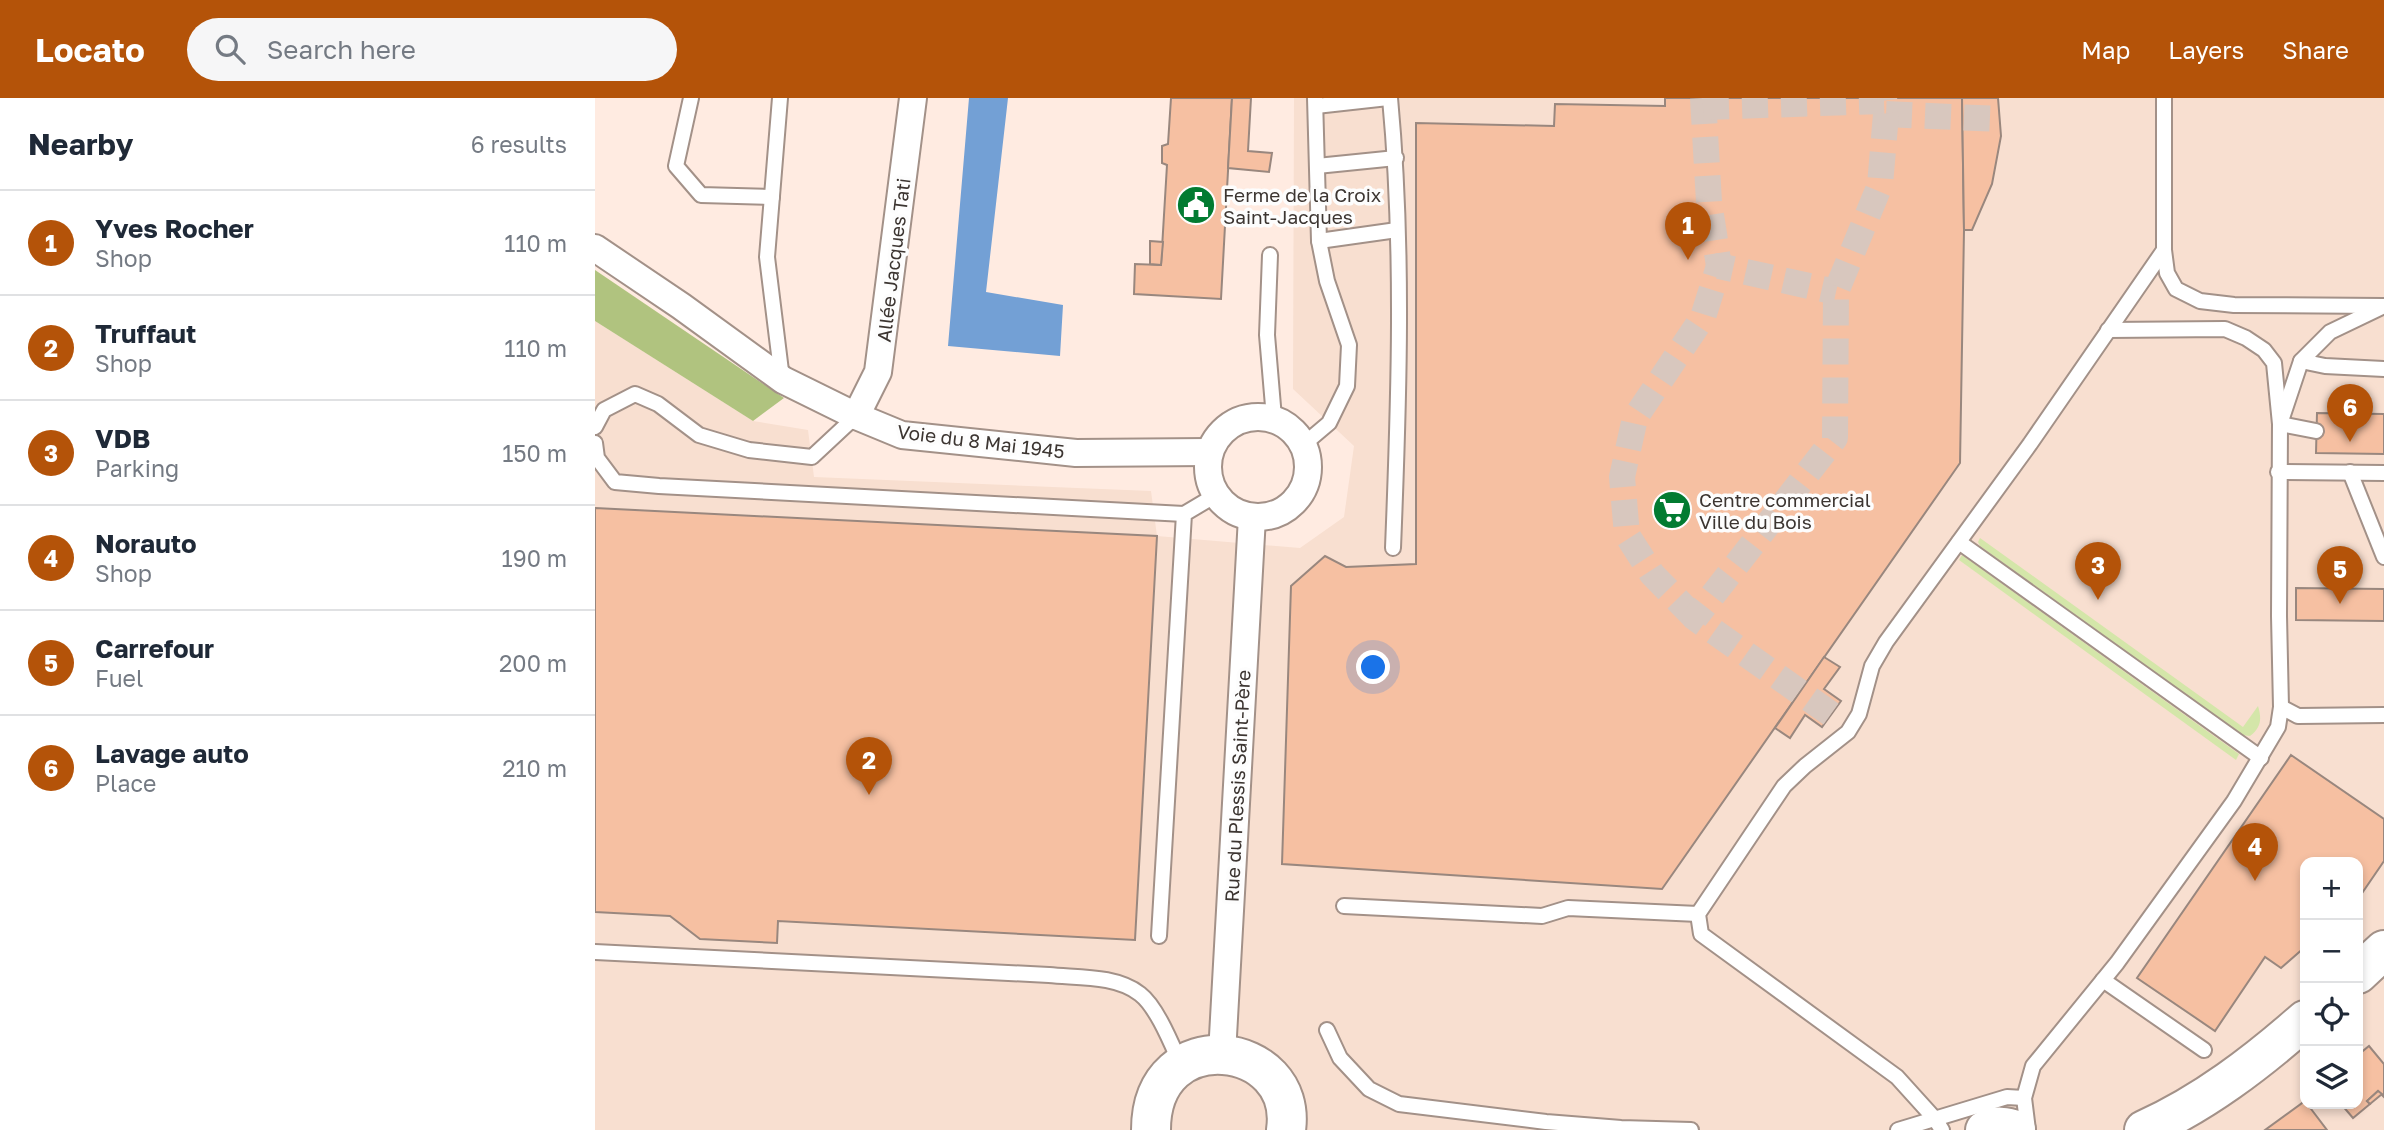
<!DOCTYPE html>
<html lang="en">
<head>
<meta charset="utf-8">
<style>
	body { margin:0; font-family:"Golos Text",sans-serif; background:#f6f6f7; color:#1f2937 }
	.controls { position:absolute; right:21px; bottom:21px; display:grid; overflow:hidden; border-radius:14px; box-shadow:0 4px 10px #0003 }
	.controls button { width:63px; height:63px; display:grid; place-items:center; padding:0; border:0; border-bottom:2px solid #e0e1e3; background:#fff; color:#1f2937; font:35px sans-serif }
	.you { position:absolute; left:779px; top:570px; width:24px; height:24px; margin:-18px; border:5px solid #fff; border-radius:50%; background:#1a73e8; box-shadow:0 0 0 10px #1a73e833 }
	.badge { display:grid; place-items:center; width:46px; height:46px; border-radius:50%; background:#b45309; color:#fff; font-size:23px; font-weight:700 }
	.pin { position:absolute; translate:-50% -58px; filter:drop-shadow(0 2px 4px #0008) }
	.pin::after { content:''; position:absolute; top:37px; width:24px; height:21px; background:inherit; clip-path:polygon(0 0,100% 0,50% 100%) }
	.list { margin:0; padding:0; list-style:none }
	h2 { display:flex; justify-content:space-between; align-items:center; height:91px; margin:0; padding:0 28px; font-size:30px }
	h2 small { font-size:23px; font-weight:400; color:#747a83 }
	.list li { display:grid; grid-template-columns:46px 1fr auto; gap:21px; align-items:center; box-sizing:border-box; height:105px; padding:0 28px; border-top:2px solid #e0e1e3 }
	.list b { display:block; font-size:26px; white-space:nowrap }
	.list p { margin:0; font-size:23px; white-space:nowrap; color:#747a83 }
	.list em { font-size:23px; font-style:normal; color:#747a83 }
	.icon { flex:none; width:38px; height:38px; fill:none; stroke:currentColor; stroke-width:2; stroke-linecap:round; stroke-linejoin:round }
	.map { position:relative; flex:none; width:1789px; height:1032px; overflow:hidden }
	header { display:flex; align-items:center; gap:42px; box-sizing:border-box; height:98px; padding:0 35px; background:#b45309; color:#fff }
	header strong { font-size:33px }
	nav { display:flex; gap:38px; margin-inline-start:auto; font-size:24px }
	.search { width:490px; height:63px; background:#f6f6f7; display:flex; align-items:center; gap:18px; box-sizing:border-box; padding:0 24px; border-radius:38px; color:#747a83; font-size:26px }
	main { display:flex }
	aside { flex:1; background:#fff }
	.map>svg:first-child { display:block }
	.built { fill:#f8dfd0; fill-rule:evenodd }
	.green { fill:#d4e6a9 }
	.forest { fill:#b0c37f }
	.water { fill:#73a0d5 }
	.building { fill:#f6c0a2; stroke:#99877e; stroke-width:2 }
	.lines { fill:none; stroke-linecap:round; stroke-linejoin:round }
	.street-tunnel { stroke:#d8c7be; stroke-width:26; stroke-dasharray:26 13; stroke-linecap:butt }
	.lane-casing { stroke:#a39188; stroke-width:18 }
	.street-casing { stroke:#a39188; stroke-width:30 }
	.secondary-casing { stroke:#a39188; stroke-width:42 }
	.lane { stroke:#fff; stroke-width:14 }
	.street { stroke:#fff; stroke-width:26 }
	.secondary { stroke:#fff; stroke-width:38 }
	.labels { text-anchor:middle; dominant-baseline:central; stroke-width:7; stroke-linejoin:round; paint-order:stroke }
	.poi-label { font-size:19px; fill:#3c3531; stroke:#fdfdfd; text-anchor:start }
	.street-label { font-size:19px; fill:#3c3531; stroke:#fdfdfd }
</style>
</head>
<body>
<header>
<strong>Locato</strong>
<div class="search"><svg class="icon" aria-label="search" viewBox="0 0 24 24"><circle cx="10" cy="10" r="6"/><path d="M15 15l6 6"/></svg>Search here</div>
<nav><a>Map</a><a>Layers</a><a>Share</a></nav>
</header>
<main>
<aside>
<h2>Nearby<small>6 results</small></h2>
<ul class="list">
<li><span class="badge">1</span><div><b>Yves Rocher</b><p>Shop</p></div><em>110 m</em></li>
<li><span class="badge">2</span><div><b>Truffaut</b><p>Shop</p></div><em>110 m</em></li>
<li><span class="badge">3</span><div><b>VDB</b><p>Parking</p></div><em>150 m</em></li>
<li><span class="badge">4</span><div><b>Norauto</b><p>Shop</p></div><em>190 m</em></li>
<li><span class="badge">5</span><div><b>Carrefour</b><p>Fuel</p></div><em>200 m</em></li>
<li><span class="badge">6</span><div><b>Lavage auto</b><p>Place</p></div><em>210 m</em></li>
</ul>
</aside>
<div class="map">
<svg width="1789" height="1032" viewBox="0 0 1789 1032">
	<rect width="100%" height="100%" fill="#ffebe1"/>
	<path class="built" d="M699 0H1789V1032H0V223L158 323 213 332 219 379 556 393 562 438 705 450 749 419 759 348 698 291ZM1710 764H1763V1006H1710Z"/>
	<g class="green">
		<path d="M1385 440 1648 629 1663 608C1667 621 1666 630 1655 638L1647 637 1385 448 1383 444Z"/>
		<polygon points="1367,457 1644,656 1641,662 1364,462"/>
	</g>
	<polygon class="forest" points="0,172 189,300 158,323 0,223"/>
	<polygon class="water" points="374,0 413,0 391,194 468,207 465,258 353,248"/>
	<g class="building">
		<polygon points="576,0 637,0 626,201 539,196 540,166 566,167 572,67 567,65 567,48 573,46"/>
		<polygon points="637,0 656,0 653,53 677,55 674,74 633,70"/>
		<polygon points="1070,0 1367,0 1369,132 1365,365 1067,791 687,766 696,488 730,458 751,469 821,466 821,25 959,28 960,6 1070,8"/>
		<polygon points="1367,0 1403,0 1406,38 1397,86 1377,132 1369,132"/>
		<polygon points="555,143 568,144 566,167 555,166"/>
		<polygon points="1722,315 1789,316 1789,356 1721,355"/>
		<polygon points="0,410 562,438 540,842 183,823 182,845 105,841 75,818 0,814"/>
		<polygon points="1701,490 1789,491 1789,523 1701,522"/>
		<polygon points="1229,559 1245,569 1229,591 1246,603 1227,629 1210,617 1195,640 1180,630"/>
		<polygon points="1696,657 1789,721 1789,763 1763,801 1763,764 1710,764 1710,849 1686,870 1670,859 1620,933 1542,880"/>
		<polygon points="1774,948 1789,966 1789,999 1783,993 1772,1003 1775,1006 1758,1020 1746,1006 1763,1006 1763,957"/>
		<polygon points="1783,993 1787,996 1775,1006 1772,1003"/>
		<polygon points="1710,1003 1732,1032 1670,1032"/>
	</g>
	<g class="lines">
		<g class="street-tunnel">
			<polyline points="1108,0 1114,104 1124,168"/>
			<polyline points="1108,9 1289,3"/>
			<polyline points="1291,16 1404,21"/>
			<polyline points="1100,520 1057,476 1032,437 1027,379 1040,320 1108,219 1124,168 1241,194"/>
			<polyline points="1236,616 1100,520 1240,340 1241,194 1285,87 1291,16 1289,0"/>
		</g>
		<g class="lane-casing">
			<g id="lane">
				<polyline points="96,0 81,68 106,97 177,99"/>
				<polyline points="185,0 172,159 187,281"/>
				<path d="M795 0C809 149 804 300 798 450"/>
				<polyline points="1569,0 1569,152 1572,175 1581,191 1605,203 1639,207 1788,208"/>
				<polyline points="721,8 793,0"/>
				<polyline points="722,68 801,60"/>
				<polyline points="724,143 802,132"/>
				<polyline points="675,157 672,237 679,320"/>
				<polyline points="1513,232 1630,231 1651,240 1669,252 1679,265 1685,326 1721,333"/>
				<polyline points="1706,263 1730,268 1789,271"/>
				<polyline points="0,329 9,312 40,296 63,306 104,337 154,352 217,359 261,318"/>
				<polyline points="0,345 2,360 20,384 64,388 589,416"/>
				<polyline points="708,347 734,325 752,288 754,247 732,183 724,143 720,0"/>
				<polyline points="1683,374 1789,375"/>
				<polyline points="1755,374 1789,459"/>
				<polyline points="1364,444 1666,660"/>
				<polyline points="1686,609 1703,618 1789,617"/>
				<polyline points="749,808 947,818 973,810 1103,816"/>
				<polyline points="564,838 589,416 621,397"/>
				<path d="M0 854 454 877C482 880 521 877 545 896 562 909 577 947 586 967"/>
				<polyline points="1508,882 1609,952"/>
				<polyline points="732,932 745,960 774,991 804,1006 951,1024 1026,1030 1096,1032"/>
				<polyline points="1303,1032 1412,999 1429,1000"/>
				<polyline points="1347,1032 1340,1021 1302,979 1106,836 1103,816 1189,688 1210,668 1253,634 1264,616 1277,568 1291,544 1435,346 1569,152"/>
				<polyline points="1433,1032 1429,1000 1438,968 1522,865 1639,703 1683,629 1686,609 1684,518 1685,326 1706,263 1735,234 1789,208"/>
			</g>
		</g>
		<g class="street-casing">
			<g id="street">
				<polyline points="0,150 86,208 188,282 261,318 307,337 481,355 614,354"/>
				<polyline points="261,318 283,274 318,0"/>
				<circle cx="663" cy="369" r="50"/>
				<polyline points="627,956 657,419"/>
			</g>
		</g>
		<g class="secondary-casing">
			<g id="secondary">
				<polyline points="1763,876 1789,852"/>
				<path d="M556 1032C556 922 704 942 691 1032"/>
				<path d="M1390 1032C1399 1027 1412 1028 1421 1032"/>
				<path d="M1549 1032C1609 1005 1661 965 1710 922"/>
			</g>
		</g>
		<use href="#lane" class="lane"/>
		<use href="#street" class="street"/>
		<use href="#secondary" class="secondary"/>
	</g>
	<defs>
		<g id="civic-disc" transform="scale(2.0125)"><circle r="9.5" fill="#027b31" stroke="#fdfdfd"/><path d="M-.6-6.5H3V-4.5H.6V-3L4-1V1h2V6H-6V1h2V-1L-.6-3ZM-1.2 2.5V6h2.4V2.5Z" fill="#fff"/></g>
		<g id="supermarket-disc" transform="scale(2.0125)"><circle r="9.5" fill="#027b31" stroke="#fdfdfd"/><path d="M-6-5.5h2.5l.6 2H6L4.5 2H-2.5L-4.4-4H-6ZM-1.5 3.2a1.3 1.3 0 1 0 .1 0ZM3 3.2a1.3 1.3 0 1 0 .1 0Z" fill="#fff"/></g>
	</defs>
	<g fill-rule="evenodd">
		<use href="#civic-disc" x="601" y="107"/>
		<use href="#supermarket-disc" x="1077" y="412"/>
	</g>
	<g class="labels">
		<g class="poi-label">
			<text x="628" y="96">Ferme de la Croix<tspan x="628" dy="22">Saint-Jacques</tspan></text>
			<text x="1104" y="401">Centre commercial<tspan x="1104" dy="22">Ville du Bois</tspan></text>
		</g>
		<g class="street-label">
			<text transform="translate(298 162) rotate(-83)">Allée Jacques Tati</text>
			<text transform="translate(386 343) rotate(7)">Voie du 8 Mai 1945</text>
			<text transform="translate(642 688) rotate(-87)">Rue du Plessis Saint-Père</text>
		</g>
	</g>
</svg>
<div class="controls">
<button>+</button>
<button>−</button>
<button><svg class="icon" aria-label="locate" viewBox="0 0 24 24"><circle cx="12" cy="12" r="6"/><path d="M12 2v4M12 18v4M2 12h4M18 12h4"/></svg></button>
<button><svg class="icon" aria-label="layers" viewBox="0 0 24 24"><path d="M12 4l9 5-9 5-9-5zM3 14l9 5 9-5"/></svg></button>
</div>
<div class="you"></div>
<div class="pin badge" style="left:1093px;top:162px">1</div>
<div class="pin badge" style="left:274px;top:697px">2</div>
<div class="pin badge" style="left:1503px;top:502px">3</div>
<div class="pin badge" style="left:1660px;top:783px">4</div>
<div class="pin badge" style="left:1745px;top:506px">5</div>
<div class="pin badge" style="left:1755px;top:344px">6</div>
</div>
</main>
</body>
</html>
